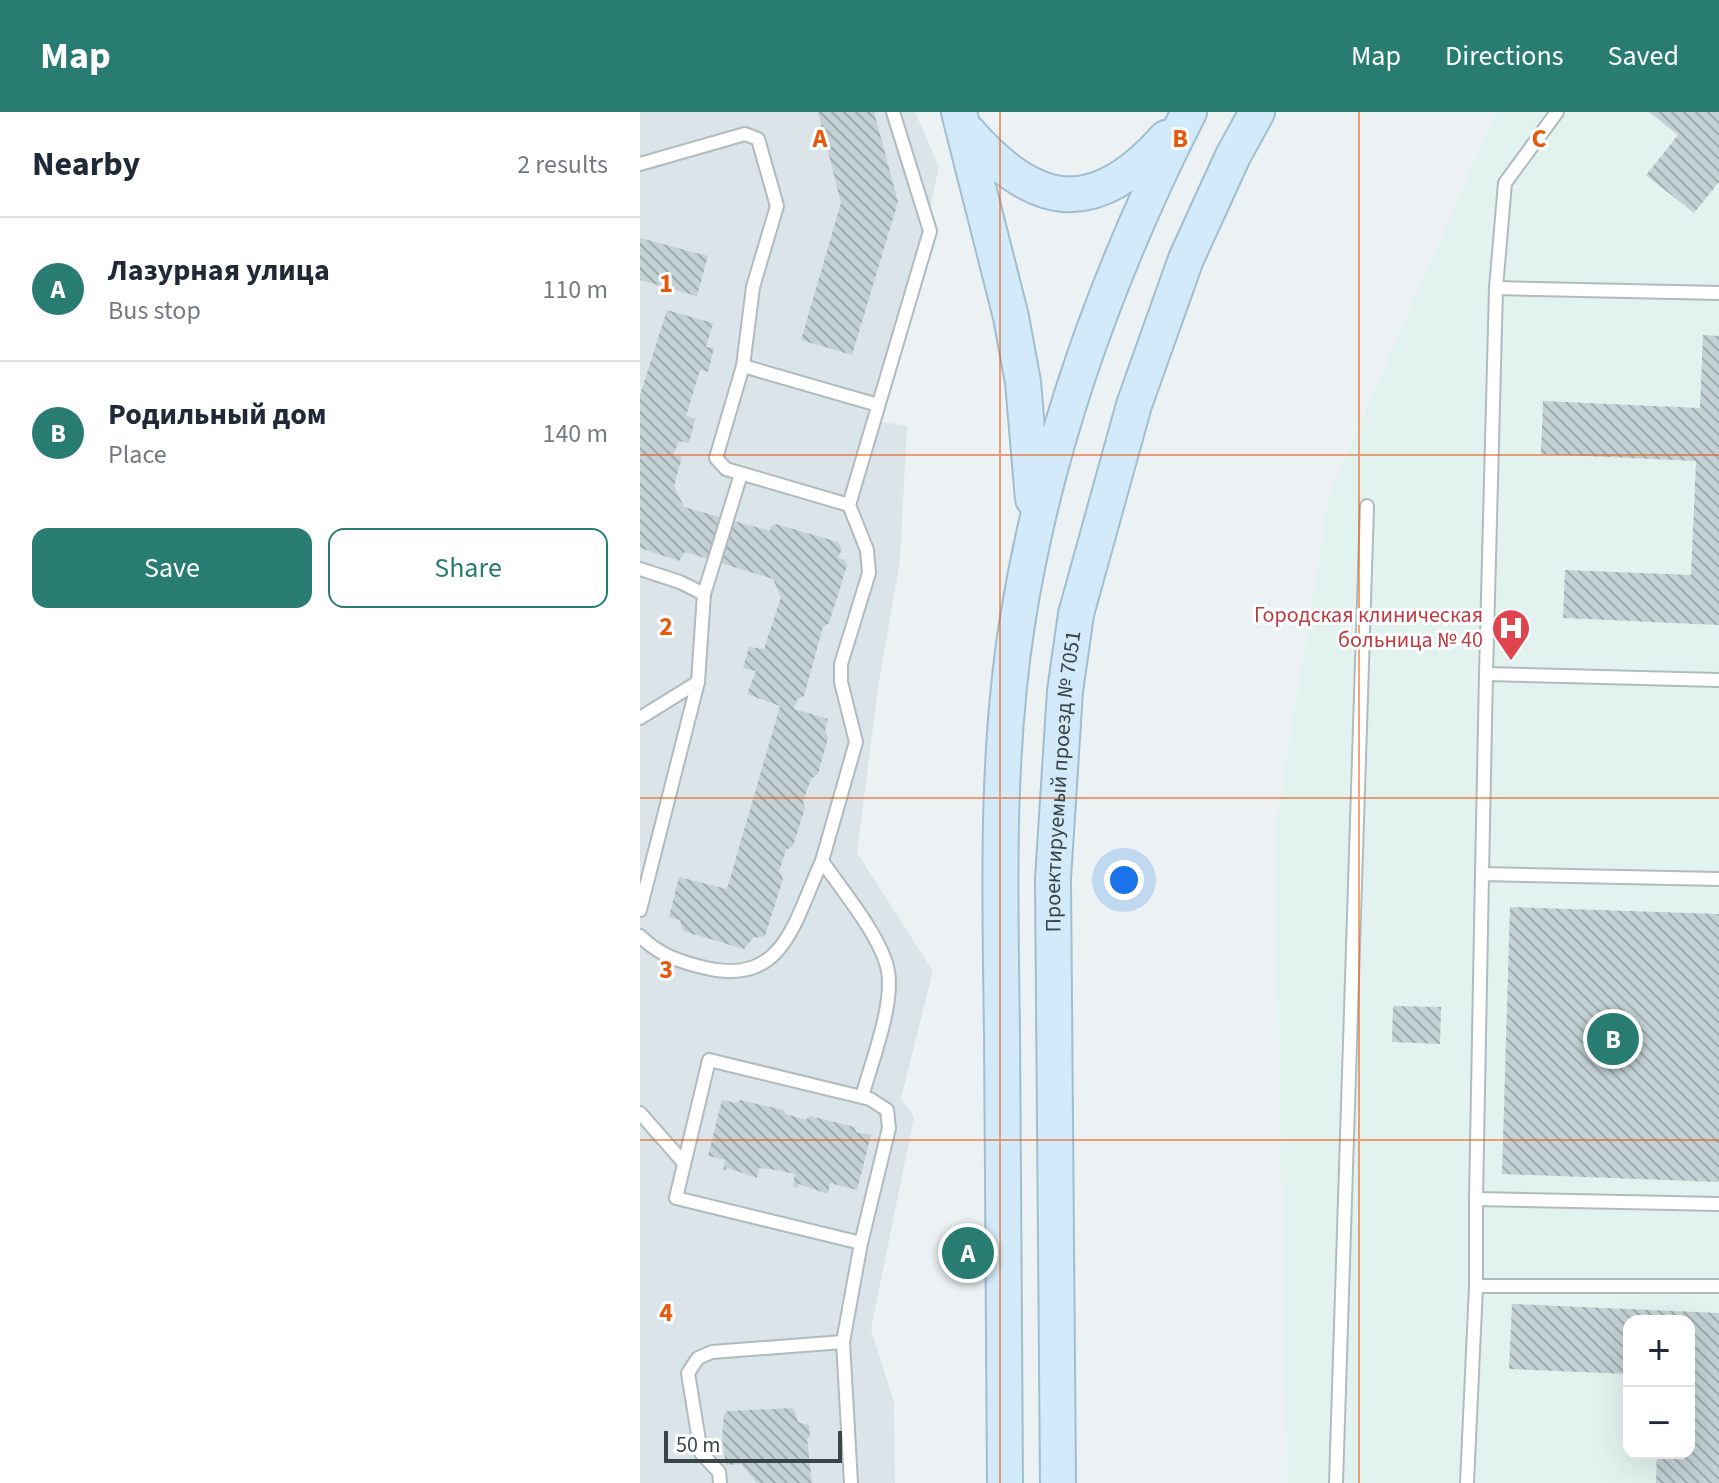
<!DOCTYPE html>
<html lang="en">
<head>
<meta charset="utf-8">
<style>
	body { margin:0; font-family:"Source Sans 3",sans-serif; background:#f2f2f3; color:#1f2937 }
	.controls { position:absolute; right:24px; bottom:24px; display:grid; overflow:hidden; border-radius:16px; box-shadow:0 8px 32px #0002 }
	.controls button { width:72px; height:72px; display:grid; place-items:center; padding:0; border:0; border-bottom:2px solid #e0e1e3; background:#fff; color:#1f2937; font:40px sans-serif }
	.scale { position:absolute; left:24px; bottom:20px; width:178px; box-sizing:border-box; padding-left:8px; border:4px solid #3a4548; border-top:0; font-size:22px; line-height:28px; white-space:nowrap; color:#3a4548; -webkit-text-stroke:6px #fff; paint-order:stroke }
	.you { position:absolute; left:484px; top:768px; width:28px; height:28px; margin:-20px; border:6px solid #fff; border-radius:50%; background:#1a73e8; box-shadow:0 0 0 12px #1a73e833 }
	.badge { display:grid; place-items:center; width:52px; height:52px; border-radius:50%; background:#297c72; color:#fff; font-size:26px; font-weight:700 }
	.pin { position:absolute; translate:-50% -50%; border:4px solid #fff; box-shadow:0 2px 8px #0006 }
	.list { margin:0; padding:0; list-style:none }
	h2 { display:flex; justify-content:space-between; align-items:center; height:104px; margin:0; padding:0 32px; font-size:34px }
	h2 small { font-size:26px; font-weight:400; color:#747a83 }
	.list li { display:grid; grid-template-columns:52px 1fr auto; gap:24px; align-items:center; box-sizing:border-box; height:144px; padding:0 32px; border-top:2px solid #e0e1e3 }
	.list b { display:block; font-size:30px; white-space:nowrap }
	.list p { margin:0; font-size:26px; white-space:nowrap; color:#747a83 }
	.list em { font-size:26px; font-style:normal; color:#747a83 }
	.actions { display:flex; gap:16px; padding:24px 32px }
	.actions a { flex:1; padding:18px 0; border:2px solid #297c72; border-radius:16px; text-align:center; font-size:28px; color:#297c72 }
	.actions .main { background:#297c72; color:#fff }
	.map { position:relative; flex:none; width:1079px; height:1371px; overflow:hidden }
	header { display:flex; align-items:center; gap:48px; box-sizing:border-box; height:112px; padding:0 40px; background:#297c72; color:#fff }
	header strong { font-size:38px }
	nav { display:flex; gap:44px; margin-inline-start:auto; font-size:28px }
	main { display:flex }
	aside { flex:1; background:#fff }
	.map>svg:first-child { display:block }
	.residential { fill:#dbe4e8 }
	.medical { fill:#e2f3ef; fill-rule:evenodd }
	.building { fill:url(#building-back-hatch) }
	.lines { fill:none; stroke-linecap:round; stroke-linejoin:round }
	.lane-casing { stroke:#b0bbbf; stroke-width:16 }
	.secondary-casing { stroke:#a1bece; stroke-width:38 }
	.lane { stroke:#fff; stroke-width:12 }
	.secondary { stroke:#d2eaf9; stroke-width:34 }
	.grid { fill:none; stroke:#e8590c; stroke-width:2; stroke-opacity:0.55 }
	.labels { text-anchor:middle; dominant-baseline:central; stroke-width:6; stroke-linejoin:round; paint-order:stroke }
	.health-label { font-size:22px; fill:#be3a42; stroke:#fff; text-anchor:end }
	.street-label { font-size:22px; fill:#3a4548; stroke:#fff }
	.grid-label { font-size:26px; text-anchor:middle; font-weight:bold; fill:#e8590c; stroke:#fff; stroke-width:6; stroke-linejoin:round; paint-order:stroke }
</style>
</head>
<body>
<header>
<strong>Map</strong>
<nav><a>Map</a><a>Directions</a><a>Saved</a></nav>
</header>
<main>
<aside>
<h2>Nearby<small>2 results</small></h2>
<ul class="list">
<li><span class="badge">A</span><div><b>Лазурная улица</b><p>Bus stop</p></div><em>110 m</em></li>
<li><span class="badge">B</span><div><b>Родильный дом</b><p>Place</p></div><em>140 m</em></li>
</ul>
<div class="actions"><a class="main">Save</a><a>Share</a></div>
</aside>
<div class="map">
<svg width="1079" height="1371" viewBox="0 0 1079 1371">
	<defs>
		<pattern id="building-back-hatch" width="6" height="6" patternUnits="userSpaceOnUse" patternTransform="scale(2)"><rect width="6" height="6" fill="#c3d1d5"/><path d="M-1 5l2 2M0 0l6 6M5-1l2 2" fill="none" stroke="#9fabaf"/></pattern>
	</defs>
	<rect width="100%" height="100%" fill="#ecf2f4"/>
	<polygon class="residential" points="0,0 275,0 299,55 242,310 267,314 260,448 238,576 217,741 293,859 261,987 274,1005 231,1217 254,1291 255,1371 0,1371"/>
	<path class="medical" d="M856 0H1079V1371H647L635 720 690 380ZM989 1209H1049V1341H989Z"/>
	<g class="building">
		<polygon points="178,0 234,0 258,90 212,243 161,228 201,91"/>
		<polygon points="1009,0 1079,0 1079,70 1054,101 1006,63 1038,23"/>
		<polygon points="0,126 68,144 57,184 0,168"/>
		<polygon points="27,198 73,211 66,235 74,236 68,260 60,258 46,304 55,307 49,331 39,329 33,343 42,345 34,374 44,395 130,419 131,414 136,412 198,430 202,437 198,446 205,448 207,454 189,511 183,515 164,584 157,587 154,597 188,607 185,619 188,626 178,662 171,667 163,689 165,696 153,734 146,738 139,759 143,767 125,824 113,826 104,837 43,819 40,808 29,805 39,765 87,777 140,594 107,582 116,559 103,556 109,535 124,537 141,485 133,467 45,440 39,449 0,436 0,283"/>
		<polygon points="1063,223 1079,224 1079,513 923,506 925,458 1051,463 1056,349 901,342 903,289 1060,296"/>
		<polygon points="870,795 1079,802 1079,1070 862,1062"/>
		<polygon points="753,894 801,895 800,932 752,930"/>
		<polygon points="82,988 96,991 100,988 144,998 146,1002 166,1008 170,1004 214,1015 216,1020 231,1023 217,1078 190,1071 188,1082 159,1072 158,1076 153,1075 155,1062 130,1057 119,1056 117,1066 88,1056 83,1059 85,1048 68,1044"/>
		<polygon points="872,1192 1079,1201 1079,1371 1016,1371 1017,1341 1049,1341 1049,1209 989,1209 989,1262 869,1257"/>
		<polygon points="153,1296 158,1310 169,1313 170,1326 167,1327 172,1371 117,1371 101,1352 86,1353 82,1325 84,1302 88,1299"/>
	</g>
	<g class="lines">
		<g class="lane-casing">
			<g id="lane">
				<polyline points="0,52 105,22 118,27 137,94 113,175 103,254 76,346 86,357 209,393"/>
				<polyline points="856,176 865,71 917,0"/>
				<polyline points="1079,181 856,176 846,562 1079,568"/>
				<polyline points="103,254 238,293"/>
				<polyline points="0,457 40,470 64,482"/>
				<polyline points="0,606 58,570"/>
				<polyline points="842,762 846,562"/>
				<polyline points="1079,767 842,762 836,1087 1079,1092"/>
				<polyline points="0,798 58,570 64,482 101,362"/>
				<path d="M0 824C19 843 40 850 66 856 145 875 155 806 182 749"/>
				<polygon points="69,948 230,987 247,998 249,1016 221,1131 36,1086"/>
				<path d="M222 985C231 951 254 894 248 859 242 826 202 778 182 749L216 630 201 570V552L229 461 227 438 209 393 290 119 253 0"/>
				<polyline points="0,1001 44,1051"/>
				<polyline points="836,1087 836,1174 1079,1174"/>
				<polyline points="80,1371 79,1360 61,1341 48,1261 58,1246 72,1240 203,1230"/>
				<polyline points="211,1371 203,1230 221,1131"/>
				<polyline points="696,1371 727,394"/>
				<polyline points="827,1371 836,1174"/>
			</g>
		</g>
		<g class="secondary-casing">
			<g id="secondary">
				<polyline points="319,0 371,205 383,270 393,387"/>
				<path d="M328 20C396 98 455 106 526 26"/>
				<path d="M365 1371C364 1221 363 1070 362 920 360 784 356 647 377 512 405 334 468 160 549 0"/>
				<path id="s1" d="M418 1371 413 767 425 579 436 502 494 293 546 147 593 44 617 0"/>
			</g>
		</g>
		<use href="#lane" class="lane"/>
		<use href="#secondary" class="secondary"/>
	</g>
	<path class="grid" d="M360 0V1371M719 0V1371M0 343H1079M0 686H1079M0 1028H1079"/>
	<defs>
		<g id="hospital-pin" transform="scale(2)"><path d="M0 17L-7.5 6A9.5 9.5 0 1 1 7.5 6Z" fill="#e0444e" stroke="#fff"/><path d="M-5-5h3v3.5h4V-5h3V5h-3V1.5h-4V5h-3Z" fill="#fff"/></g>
	</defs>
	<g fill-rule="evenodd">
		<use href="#hospital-pin" x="871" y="516"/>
	</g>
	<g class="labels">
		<g class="health-label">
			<text x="843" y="503">Городская клиническая<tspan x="843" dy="25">больница № 40</tspan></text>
		</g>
		<g class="street-label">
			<text stroke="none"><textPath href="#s1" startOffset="702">Проектируемый проезд № 7051</textPath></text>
		</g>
	</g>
	<g class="grid-label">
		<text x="180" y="35">A</text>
		<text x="540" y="35">B</text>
		<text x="899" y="35">C</text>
		<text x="26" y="180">1</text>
		<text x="26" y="523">2</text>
		<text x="26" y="866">3</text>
		<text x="26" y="1209">4</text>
	</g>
</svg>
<div class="controls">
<button>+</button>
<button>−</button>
</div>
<div class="scale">50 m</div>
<div class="you"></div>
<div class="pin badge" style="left:328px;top:1141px">A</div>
<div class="pin badge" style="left:973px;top:927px">B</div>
</div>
</main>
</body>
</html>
